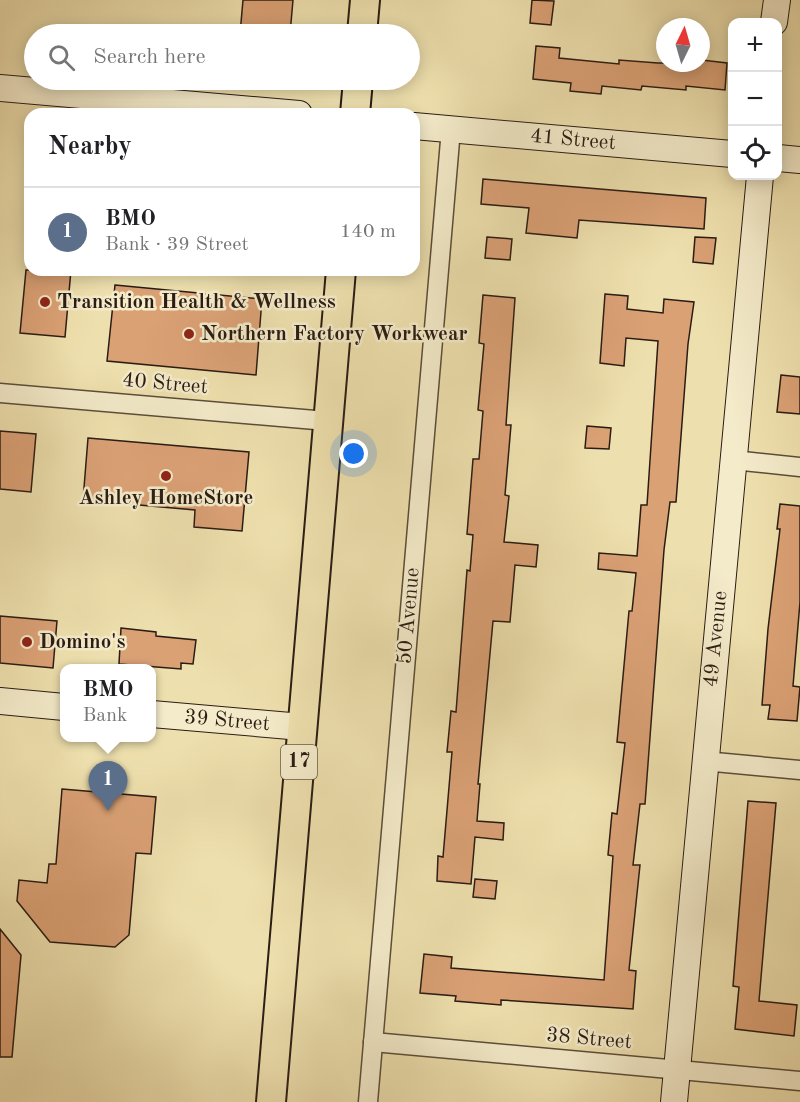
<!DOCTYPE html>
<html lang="en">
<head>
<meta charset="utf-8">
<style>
	body { margin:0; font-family:"Old Standard TT",serif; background:#f6f6f6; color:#202124 }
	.controls { position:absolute; right:18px; top:18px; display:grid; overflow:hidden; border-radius:12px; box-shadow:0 3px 15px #0003 }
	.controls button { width:54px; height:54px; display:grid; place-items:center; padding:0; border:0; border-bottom:2px solid #e0e0e0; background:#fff; color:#202124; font:30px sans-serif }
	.compass { position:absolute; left:656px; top:18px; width:54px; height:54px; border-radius:50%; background:#fff; box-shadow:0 3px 15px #0003; rotate:5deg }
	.you { position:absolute; left:354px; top:454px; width:21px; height:21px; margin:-15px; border:4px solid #fff; border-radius:50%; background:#1a73e8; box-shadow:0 0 0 9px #1a73e833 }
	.badge { display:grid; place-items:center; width:39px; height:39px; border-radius:50%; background:#8f2418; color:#fff; font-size:20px; font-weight:700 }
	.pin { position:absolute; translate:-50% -50px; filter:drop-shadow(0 2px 3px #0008) }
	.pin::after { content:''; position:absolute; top:32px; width:21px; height:18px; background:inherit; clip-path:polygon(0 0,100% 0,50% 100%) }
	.popup { position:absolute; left:60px; top:664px; width:96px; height:78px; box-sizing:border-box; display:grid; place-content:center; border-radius:12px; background:#fff; filter:drop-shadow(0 2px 4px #0005); font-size:20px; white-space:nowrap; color:#757577 }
	.popup b { font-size:22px; color:#202124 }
	.popup::after { content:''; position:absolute; left:50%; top:100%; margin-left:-12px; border:12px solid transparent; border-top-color:#fff }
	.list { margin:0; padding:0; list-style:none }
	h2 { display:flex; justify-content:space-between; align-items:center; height:78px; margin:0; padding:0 24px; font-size:26px }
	h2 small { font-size:20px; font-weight:400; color:#757577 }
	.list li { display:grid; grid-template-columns:39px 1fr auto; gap:18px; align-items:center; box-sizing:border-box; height:90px; padding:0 24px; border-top:2px solid #e0e0e0 }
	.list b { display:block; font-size:22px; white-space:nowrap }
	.list p { margin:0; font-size:20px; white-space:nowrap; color:#757577 }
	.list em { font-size:20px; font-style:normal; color:#757577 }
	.icon { flex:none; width:33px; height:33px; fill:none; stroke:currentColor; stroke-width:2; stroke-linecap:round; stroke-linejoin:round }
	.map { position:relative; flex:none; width:800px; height:1102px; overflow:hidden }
	.search { position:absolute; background:#fff; box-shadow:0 3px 15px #0003; left:24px; top:24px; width:396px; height:66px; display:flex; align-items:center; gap:15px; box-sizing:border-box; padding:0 21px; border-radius:33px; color:#757577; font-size:22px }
	.panel { position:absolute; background:#fff; box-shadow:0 3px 15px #0003; left:24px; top:108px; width:396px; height:168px; border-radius:18px }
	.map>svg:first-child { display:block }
	.building { fill:#daa175; stroke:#2a1c14; stroke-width:1.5 }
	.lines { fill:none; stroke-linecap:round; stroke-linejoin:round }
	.street-casing { stroke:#5b4d3a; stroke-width:21 }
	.secondary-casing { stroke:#2a1c14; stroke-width:28 }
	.primary-casing { stroke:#2a1c14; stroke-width:32 }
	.street { stroke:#f4ebca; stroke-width:18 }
	.secondary { stroke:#f4ebca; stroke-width:26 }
	.primary { stroke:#eee0ae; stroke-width:28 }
	.poi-dot { fill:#8f2418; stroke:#f4ebca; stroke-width:2 }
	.labels { text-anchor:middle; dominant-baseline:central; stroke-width:5; stroke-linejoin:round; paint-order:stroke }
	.shield { fill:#f4ebca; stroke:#675a4b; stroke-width:1.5 }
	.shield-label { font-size:20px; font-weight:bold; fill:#2a1c14 }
	.street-label { font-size:21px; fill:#2a1c14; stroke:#f4ebca }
	.poi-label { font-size:21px; font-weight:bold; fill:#2a1c14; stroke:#f4ebca; text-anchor:start }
</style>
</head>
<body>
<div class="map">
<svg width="800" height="1102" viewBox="0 0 800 1102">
	<rect width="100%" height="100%" fill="#eee0ae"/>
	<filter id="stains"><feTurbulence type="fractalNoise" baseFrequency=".00333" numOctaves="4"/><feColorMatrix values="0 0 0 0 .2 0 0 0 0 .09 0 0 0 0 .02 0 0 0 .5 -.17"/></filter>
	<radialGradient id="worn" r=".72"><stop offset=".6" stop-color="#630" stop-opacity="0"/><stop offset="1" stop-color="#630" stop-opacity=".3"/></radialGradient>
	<g class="building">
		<polygon points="243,0 293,0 290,34 240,34"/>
		<polygon points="532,0 554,1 551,25 530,23"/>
		<polygon points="536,46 560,48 559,58 619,64 619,60 658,63 701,63 702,60 727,63 725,90 686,86 686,90 642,86 641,90 602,86 601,94 570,91 571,83 533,79"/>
		<polygon points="483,179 706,198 704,229 579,220 577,238 526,233 529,208 481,204"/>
		<polygon points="487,237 512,239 510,260 485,258"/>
		<polygon points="695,237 716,238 713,264 693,262"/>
		<polygon points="26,270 71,270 65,337 20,333"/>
		<polygon points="115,285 262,299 256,375 107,361"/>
		<polygon points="605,294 628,296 627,309 663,313 664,299 694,302 688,344 676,502 670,502 664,550 645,804 640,804 633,865 640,865 629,970 636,971 633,1009 501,1000 501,1005 455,1001 456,996 420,993 424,954 452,957 451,968 604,980 613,856 608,855 612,813 617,814 625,743 617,742 629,611 632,611 636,573 598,569 599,553 637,556 641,505 647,505 658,341 626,338 624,366 600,363"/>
		<polygon points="483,295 515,298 506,425 511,425 505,495 509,496 504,542 538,545 536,567 515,565 510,622 493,621 478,784 480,784 477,821 504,823 503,840 475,837 471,884 437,881 438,856 443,857 452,752 447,752 451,711 456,712 467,570 470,571 473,535 467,534 473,459 479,459 483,411 478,410 484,344 479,343"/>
		<polygon points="781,375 800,377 800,414 777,412"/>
		<polygon points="587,426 611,428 609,449 585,448"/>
		<polygon points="0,431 36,434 31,492 0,489"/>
		<polygon points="88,438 249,452 242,531 194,527 195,510 83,500"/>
		<polygon points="780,504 800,506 800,602 793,686 800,687 797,721 768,719 770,705 762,705 768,629 780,529 777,529"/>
		<polygon points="0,616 57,621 53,668 0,663"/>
		<polygon points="121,628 156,632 156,636 196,640 193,664 181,663 181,669 119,664"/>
		<polygon points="62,789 156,797 151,854 136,853 129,935 115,947 50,942 17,901 19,880 47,883 49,864 56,864"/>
		<polygon points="748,801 776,803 759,1001 797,1005 794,1036 735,1029 739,987 733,986"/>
		<polygon points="475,879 497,881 495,899 473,897"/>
		<polygon points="0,929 21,955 12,1057 0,1057"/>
	</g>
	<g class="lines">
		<g class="street-casing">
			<g id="street">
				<polyline points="0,393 327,421"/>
				<polyline points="733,460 800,467"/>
				<polyline points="704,761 800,770"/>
				<polyline points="373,1042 800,1081"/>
				<polyline points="368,1102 451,129"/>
			</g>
		</g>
		<g class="secondary-casing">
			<g id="secondary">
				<polyline points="774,22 777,0"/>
				<polyline points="0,88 299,114"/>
				<polyline points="414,126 732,154"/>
				<polyline points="778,158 800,160"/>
				<polyline points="0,701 64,707"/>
				<polyline points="152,714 302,727"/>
				<polyline points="674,1102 760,176"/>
			</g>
		</g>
		<g class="primary-casing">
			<g id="primary">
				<polyline points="362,34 365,0"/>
				<polyline points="355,114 358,80"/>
				<polyline points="271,1102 341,270"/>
			</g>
		</g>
		<use href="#street" class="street"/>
		<use href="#secondary" class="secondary"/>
		<use href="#primary" class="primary"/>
	</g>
	<g class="poi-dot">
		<circle cx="45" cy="302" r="6"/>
		<circle cx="189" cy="334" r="6"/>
		<circle cx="166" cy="476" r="6"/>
		<circle cx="27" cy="642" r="6"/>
	</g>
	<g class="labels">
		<rect class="shield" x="281" y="745" width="36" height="34" rx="4.5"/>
		<g class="shield-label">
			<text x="299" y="762">17</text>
		</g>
		<g class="street-label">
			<text transform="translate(573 140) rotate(5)">41 Street</text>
			<text transform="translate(165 384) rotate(5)">40 Street</text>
			<text transform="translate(409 616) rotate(-85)">50 Avenue</text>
			<text transform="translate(716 639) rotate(-84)">49 Avenue</text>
			<text transform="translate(227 721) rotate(5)">39 Street</text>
			<text transform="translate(589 1039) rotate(5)">38 Street</text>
		</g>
		<g class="poi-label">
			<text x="57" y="302">Transition Health &amp; Wellness</text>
			<text x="201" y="334">Northern Factory Workwear</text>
			<text x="166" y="498" text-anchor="middle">Ashley HomeStore</text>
			<text x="39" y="642">Domino's</text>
		</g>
	</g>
	<rect width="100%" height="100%" filter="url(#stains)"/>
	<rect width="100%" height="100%" fill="url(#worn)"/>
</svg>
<div class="controls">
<button>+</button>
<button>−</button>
<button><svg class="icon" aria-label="locate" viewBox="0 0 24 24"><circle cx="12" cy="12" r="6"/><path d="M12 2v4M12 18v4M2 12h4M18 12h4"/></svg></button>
</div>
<svg class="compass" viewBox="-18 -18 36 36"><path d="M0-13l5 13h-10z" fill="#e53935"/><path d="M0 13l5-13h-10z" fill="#757577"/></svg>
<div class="you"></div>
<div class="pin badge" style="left:108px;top:811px;background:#5c6f8a">1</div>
<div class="popup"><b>BMO</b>Bank</div>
<div class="search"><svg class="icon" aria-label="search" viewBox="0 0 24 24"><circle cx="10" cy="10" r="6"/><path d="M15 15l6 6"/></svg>Search here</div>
<section class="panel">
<h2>Nearby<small></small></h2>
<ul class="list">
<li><span class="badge" style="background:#5c6f8a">1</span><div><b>BMO</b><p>Bank · 39 Street</p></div><em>140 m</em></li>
</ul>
</section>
</div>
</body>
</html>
